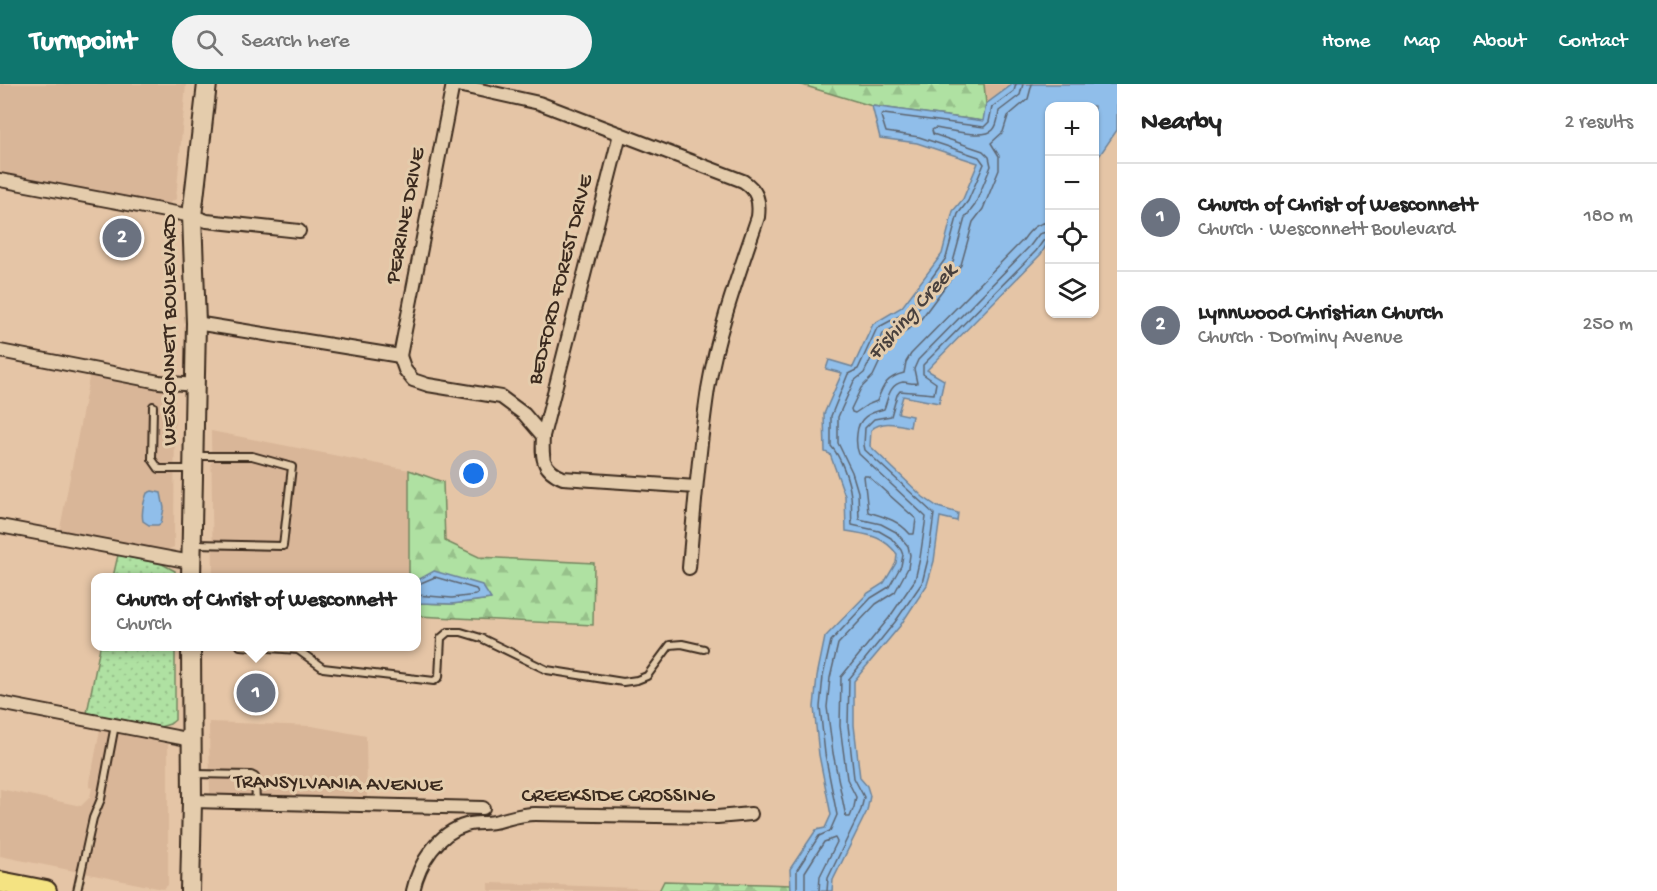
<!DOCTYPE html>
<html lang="en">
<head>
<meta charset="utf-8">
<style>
	body { margin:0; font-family:"Gochi Hand",sans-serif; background:#f2f2f2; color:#222 }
	.controls { position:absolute; right:18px; top:18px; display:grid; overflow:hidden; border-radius:12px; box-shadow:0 2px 4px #0004 }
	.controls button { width:54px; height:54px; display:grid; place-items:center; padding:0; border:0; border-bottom:2px solid #e0e0e0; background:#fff; color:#222; font:30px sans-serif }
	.you { position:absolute; left:474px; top:390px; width:21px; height:21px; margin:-15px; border:4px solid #fff; border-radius:50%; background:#1a73e8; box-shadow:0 0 0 9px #1a73e833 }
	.badge { display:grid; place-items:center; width:39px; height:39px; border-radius:50%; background:#0f766e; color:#fff; font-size:20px; font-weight:700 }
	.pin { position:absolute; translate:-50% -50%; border:3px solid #fff; box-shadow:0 2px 6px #0006 }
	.popup { position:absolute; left:91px; top:489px; width:330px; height:78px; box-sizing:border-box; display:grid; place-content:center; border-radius:12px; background:#fff; filter:drop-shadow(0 2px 4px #0005); font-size:20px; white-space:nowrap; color:#767676 }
	.popup b { font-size:22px; color:#222 }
	.popup::after { content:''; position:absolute; left:50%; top:100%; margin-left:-12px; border:12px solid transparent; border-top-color:#fff }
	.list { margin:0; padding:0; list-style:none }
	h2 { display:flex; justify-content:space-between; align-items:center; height:78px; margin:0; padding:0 24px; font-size:26px }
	h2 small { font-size:20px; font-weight:400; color:#767676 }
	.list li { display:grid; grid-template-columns:39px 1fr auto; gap:18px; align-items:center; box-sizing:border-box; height:108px; padding:0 24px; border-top:2px solid #e0e0e0 }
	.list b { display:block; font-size:22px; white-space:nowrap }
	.list p { margin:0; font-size:20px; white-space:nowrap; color:#767676 }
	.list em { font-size:20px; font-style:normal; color:#767676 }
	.icon { flex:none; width:33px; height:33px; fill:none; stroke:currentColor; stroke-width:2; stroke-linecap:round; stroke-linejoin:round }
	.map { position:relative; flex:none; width:1117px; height:807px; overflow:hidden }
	header { display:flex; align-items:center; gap:36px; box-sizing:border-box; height:84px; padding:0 30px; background:#0f766e; color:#fff }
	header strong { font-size:28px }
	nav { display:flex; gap:33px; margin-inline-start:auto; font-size:21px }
	.search { width:420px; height:54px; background:#f2f2f2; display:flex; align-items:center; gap:15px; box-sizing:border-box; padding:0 21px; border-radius:33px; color:#767676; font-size:22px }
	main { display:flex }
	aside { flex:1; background:#fff }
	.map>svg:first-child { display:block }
	.built { fill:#d9b698 }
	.grass { fill:url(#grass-dots); stroke:#758660; stroke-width:1.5 }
	.forest { fill:url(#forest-firs); stroke:#758660; stroke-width:1.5 }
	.water { fill:#90beea; stroke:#6e8398; stroke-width:1.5 }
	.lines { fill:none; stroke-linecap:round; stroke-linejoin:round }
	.shore { stroke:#5d6570; stroke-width:1.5 }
	.lane-casing { stroke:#3b2a1e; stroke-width:10 }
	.street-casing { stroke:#3b2a1e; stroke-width:16 }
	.secondary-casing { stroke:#3b2a1e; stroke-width:22 }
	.primary-casing { stroke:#3b2a1e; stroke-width:24 }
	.lane { stroke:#e4ccac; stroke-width:6 }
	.street { stroke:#e4ccac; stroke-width:12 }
	.secondary { stroke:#e4ccac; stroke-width:18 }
	.primary { stroke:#f4e382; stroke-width:20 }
	.labels { text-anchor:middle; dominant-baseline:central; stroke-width:6; stroke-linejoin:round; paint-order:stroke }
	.street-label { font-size:21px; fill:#3b2a1e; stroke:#e4ccac }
	.water-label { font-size:22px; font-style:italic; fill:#48403d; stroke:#e4ccac }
</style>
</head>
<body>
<header>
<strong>Turnpoint</strong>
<div class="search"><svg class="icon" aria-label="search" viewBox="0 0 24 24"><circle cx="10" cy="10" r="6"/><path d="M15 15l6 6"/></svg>Search here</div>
<nav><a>Home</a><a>Map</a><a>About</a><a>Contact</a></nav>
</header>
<main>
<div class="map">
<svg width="1117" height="807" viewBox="0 0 1117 807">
	<defs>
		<pattern id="grass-dots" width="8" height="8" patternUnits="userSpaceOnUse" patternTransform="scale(1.5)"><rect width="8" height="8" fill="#afe1a2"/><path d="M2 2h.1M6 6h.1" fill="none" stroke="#97c18b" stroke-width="1.8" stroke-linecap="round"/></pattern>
		<pattern id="forest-firs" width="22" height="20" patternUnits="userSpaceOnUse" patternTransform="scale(1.5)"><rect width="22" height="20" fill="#afe1a2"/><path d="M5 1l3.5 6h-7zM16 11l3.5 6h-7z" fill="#97c18b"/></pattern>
	</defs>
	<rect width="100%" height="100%" fill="#e5c5a6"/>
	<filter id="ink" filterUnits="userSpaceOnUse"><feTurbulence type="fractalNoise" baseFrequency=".0167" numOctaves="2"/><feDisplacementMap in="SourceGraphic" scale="12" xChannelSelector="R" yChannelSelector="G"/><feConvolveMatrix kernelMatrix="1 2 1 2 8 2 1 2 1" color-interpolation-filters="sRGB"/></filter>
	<g filter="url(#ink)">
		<g class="built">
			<polygon points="0,0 186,0 176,115 168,120 156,121 0,91"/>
			<polygon points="984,0 1013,0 986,20"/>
			<polygon points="90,289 163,305 175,310 174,463 166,467 59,450"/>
			<polygon points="211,347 409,386 409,493 213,493"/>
			<polygon points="209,638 312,642 366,652 367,717 210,712"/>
			<polygon points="100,646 168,660 168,801 163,805 0,772 0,705 81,722 90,713 92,704 89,703"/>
			<polygon points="489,799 554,801 659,805 659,807 489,807"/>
		</g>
		<g class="grass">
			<polygon points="118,471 162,480 175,487 175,493 113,493"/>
			<polygon points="100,563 175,563 175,636 170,640 160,643 87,629"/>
		</g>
		<g class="forest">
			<polygon points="799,0 984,0 986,20 984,37 872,22"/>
			<polygon points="409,386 443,398 445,457 479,473 594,479 593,541 417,532 417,512 420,519 452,520 491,515 418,496 417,502 416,494 409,494"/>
			<polygon points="664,797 791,801 791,807 659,807"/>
		</g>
		<g class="water">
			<path d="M1013 0H1117V46L1095 78 1094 22H1050L1049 157 1041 170 927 286 944 296 939 319 903 312 898 329 912 332 910 343C896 340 882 336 871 346L870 362 923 413 938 423 958 429 957 437 940 433 934 477 927 501 900 542 854 597V641L860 694 867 702 870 712 867 727 833 796 832 807H791L790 785 816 746 825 744 831 731 819 671 814 623 817 592 825 553 868 509 884 499 896 479 897 470C882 451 868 451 846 447L845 412 830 370 825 368 824 330 842 289 826 285 829 276 853 283 873 240 902 223 942 170 953 127 963 115 978 79 917 59 880 54 872 22 983 37 986 20Z"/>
			<path d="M152 407 161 409 164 424 161 439 158 441H149L143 437C141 428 144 417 147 409Z"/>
			<polygon points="434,487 482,501 491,515 452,520 420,519 417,512 418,496"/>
		</g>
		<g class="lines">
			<g class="shore">
				<path d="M1023 0 1020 11 999 27C998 33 998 41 993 46 985 55 948 46 935 44L932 46 933 50 983 67 989 73 991 82 975 121 965 134 953 178 912 233 883 250 864 289 854 297 838 333V359L852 388 858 408 859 435 881 440 896 448 908 462 910 471 908 484 895 508 876 520 838 560 830 594 827 623 833 669 846 733H850L854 723 856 713 847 695 840 642 841 593 889 534 915 496 920 474 926 433 859 370C856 363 856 358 857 350 858 333 870 329 884 325 888 315 889 300 903 298 908 298 912 300 917 299L914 285 918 276 1030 162 1039 150 1050 147"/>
				<path d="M1032 0 1028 15 1008 32 1003 48 991 59 999 72V86L983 125 973 138 961 181 918 239 890 256 873 292 861 304 851 325 852 328 855 329 867 321 877 317C883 301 887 293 904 289L906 278 911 270 1023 156C1030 146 1036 139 1050 138"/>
				<path d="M864 392H868L916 435 914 450H910C898 436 885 433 868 428Z"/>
				<polyline points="416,501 435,493 476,505 478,508 476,511 452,514 416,511"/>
				<path d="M797 807V786L819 752 830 747 837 731 825 670 820 623 823 592 831 557 871 514 889 503 901 482 903 471 901 466 891 454 879 447 852 441C851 431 852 421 851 412 849 396 841 373 831 362V332L848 290 858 285 877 244 907 228 946 174 958 130 968 117 984 80 979 73 919 53 886 48 881 32 884 30 984 43 989 38 992 23 1014 7 1016 0"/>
				<polyline points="805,807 805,788 824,758 835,754 837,758 820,792 819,807"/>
				<polyline points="827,807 828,794 861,726 864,713 854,694 848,641 849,595 895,538 922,499 928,475 934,430 865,366 864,361 865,344 874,335 891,332 897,311 900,307 934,310 936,299 923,290 923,281 1036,167 1043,157 1050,155"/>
			</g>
			<g class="lane-casing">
				<g id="lane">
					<polyline points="153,322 152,375 159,385 192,385"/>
					<polyline points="195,372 252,372 292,383 283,462 195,460"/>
					<polyline points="240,562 298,566 323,584 434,597 439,593 441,554 448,548 461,548 481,554 547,586 623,598 637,596 647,592 670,561 682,560 704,565"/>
					<polyline points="193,690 251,691 255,693 256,718"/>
					<polyline points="77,807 93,734 101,715 115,641"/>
				</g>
			</g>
			<g class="street-casing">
				<g id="street">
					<path d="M453 0 539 19 743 97C757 106 760 116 758 133 739 189 718 246 708 305 699 365 694 424 689 484"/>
					<polyline points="0,96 192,132 207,137 299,147"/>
					<polyline points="196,239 400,272"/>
					<polyline points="0,267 159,298 195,301"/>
					<path d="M400 272 405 286 413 296 428 301 501 313 524 330 543 352C542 373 541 385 563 394L696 403"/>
					<polyline points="400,272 453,0"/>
					<polyline points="543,352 620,50"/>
					<polyline points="0,442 191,478"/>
					<polyline points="0,619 192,656"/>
					<polyline points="192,717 483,724"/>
					<path d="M413 807C419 779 438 749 466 741 476 738 485 740 494 738 508 735 520 730 535 730L717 733 751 730"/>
				</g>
			</g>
			<g class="secondary-casing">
				<g id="secondary">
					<polyline points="191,494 196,239 192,132 207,0"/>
					<polyline points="190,807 192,717 191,562"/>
				</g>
			</g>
			<g class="primary-casing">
				<polyline id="primary" points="0,798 46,807"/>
			</g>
			<use href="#lane" class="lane"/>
			<use href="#street" class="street"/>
			<use href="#secondary" class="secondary"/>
			<use href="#primary" class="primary"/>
		</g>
	</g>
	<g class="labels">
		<g class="street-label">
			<text transform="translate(407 132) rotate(-79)">PERRINE DRIVE</text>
			<text transform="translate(562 196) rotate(-76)">BEDFORD FOREST DRIVE</text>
			<text transform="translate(171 246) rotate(-90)">WESCONNETT BOULEVARD</text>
			<text transform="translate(338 701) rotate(1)">TRANSYLVANIA AVENUE</text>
			<text x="618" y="713">CREEKSIDE CROSSING</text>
		</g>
		<g class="water-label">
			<text transform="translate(913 229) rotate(-48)">Fishing Creek</text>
		</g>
	</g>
</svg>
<div class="controls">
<button>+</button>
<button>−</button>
<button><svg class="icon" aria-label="locate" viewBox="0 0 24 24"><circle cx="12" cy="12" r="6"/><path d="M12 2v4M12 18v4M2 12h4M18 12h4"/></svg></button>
<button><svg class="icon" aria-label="layers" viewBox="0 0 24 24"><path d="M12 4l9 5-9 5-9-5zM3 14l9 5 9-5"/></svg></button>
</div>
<div class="you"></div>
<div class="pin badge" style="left:256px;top:609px;background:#6b7280">1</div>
<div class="popup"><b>Church of Christ of Wesconnett</b>Church</div>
<div class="pin badge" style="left:122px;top:154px;background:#6b7280">2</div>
</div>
<aside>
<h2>Nearby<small>2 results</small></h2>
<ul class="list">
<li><span class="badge" style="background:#6b7280">1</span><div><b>Church of Christ of Wesconnett</b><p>Church · Wesconnett Boulevard</p></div><em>180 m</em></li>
<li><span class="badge" style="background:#6b7280">2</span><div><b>Lynnwood Christian Church</b><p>Church · Dorminy Avenue</p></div><em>250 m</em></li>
</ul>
</aside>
</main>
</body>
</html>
